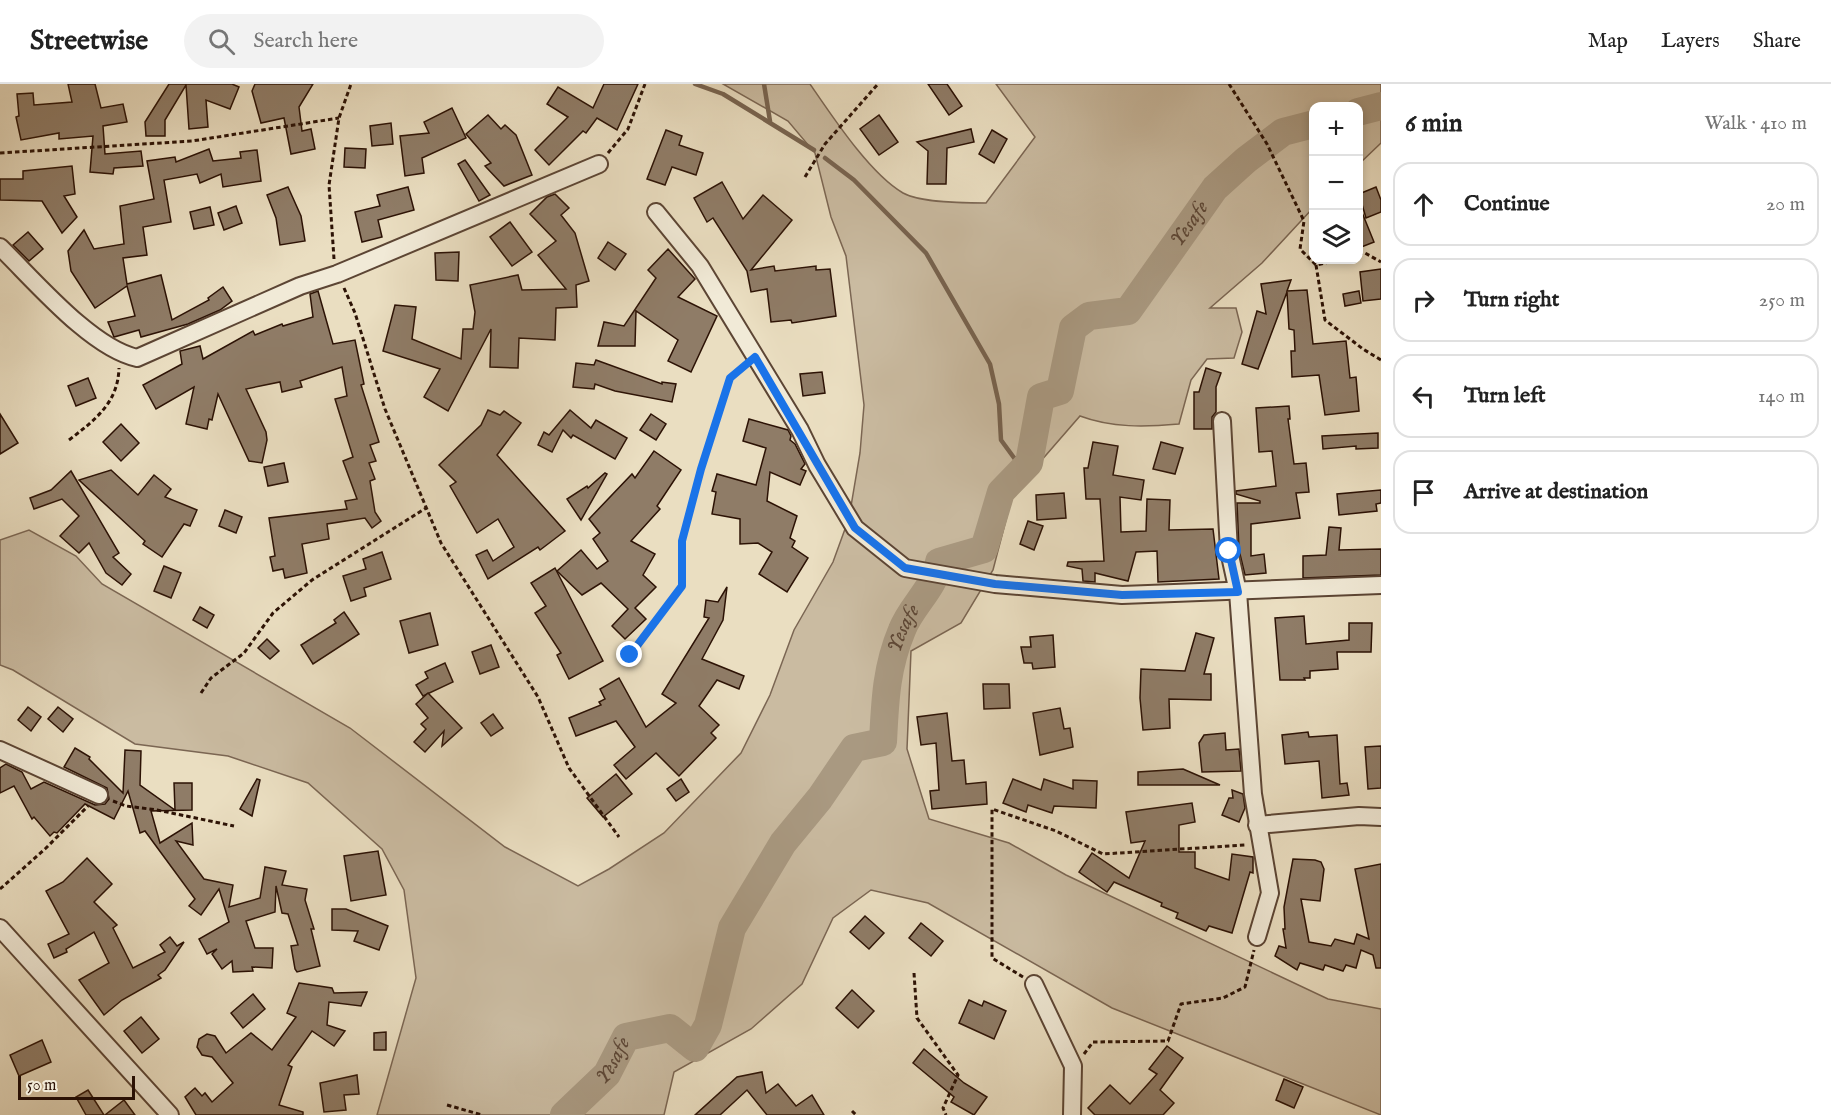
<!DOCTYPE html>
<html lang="en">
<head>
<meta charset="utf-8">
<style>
	body { margin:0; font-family:"IM FELL English",serif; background:#f2f2f2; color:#222 }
	.controls { position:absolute; right:18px; top:18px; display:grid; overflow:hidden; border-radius:12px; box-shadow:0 3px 9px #0003 }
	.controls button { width:54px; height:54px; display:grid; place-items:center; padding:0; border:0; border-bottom:2px solid #e0e0e0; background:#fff; color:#222; font:30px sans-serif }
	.scale { position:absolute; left:18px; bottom:15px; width:117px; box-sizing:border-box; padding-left:6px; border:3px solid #2c1205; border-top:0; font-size:16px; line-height:21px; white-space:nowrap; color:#2c1205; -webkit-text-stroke:4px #f1ead7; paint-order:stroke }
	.stop { position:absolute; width:18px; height:18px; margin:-14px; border:4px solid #1a73e8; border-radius:50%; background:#fff }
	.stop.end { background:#1a73e8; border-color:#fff; box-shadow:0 2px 6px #0008 }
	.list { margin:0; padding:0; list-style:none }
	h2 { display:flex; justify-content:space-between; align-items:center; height:78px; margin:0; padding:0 24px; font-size:26px }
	h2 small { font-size:20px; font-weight:400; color:#767676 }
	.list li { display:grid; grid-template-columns:39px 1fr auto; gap:18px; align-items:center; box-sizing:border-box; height:84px; margin:0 12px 12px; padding:0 12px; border:2px solid #e0e0e0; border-radius:18px }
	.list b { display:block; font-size:22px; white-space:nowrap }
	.list em { font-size:20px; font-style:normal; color:#767676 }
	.icon { flex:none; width:33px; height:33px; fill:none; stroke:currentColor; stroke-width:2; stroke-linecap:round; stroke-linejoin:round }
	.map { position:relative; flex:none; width:1381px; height:1031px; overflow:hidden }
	header { display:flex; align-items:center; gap:36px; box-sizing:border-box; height:84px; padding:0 30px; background:#fff; border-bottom:2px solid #e0e0e0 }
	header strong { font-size:28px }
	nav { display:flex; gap:33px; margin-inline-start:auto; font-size:21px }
	.search { width:420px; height:54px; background:#f2f2f2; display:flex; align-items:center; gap:15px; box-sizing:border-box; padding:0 21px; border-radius:33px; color:#767676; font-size:22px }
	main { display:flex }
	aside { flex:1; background:#fff }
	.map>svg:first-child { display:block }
	.green { fill:#cabba1; stroke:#7b6653; stroke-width:1.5 }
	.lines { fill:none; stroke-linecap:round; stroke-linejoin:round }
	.stream { stroke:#77634f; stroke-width:4.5 }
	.river { stroke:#a99981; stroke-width:28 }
	.building { fill:#8f7c67; stroke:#2c1205; stroke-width:1.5 }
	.minor-casing { stroke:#5c4534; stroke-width:20 }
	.path { stroke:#2c1205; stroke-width:3; stroke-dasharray:4.5 3; stroke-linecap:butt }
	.minor { stroke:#f1ead7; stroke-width:16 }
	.route { stroke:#1a73e8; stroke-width:8 }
	.labels { text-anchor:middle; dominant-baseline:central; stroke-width:5; stroke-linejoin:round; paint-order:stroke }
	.water-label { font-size:22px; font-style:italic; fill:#5e4837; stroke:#f1ead7 }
</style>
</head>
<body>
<header>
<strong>Streetwise</strong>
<div class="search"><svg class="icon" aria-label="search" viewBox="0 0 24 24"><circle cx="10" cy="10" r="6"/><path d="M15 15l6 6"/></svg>Search here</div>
<nav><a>Map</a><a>Layers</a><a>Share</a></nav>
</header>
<main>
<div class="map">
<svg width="1381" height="1031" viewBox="0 0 1381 1031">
	<rect width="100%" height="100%" fill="#eadec1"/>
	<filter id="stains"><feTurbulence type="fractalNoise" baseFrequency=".00333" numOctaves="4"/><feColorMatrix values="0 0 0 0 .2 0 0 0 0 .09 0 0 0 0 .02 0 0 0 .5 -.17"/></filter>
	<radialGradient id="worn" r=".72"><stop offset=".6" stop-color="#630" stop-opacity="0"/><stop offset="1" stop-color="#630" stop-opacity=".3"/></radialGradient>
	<path class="green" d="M723 0H810C832 32 870 90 903 109 921 119 965 119 986 119L1035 53 996 0H1381V59L1359 80 1358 22H1314L1313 124 1262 179 1210 224H1236L1242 248 1234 274 1207 275 1191 296 1179 340C1145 343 1112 344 1080 332L1013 409 993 486 961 539 911 567 907 665 929 735 1009 759 1066 791 1328 915 1381 925V1031L1112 924 928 819 871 806 833 834 802 900 751 945 674 988 664 1031H377L416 894 404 806 382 765 308 699 228 672 135 660 13 586 0 581V456L29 446 76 472 102 500 350 644 505 763 578 802 609 785 664 749 741 669 770 611 794 546 833 478 849 434 860 369 864 321 846 172 831 133 815 69 788 37Z"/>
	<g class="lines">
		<g class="stream">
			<polyline points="695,0 723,10 814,66"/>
			<polyline points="764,0 770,37"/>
			<polyline points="825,74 854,96 926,169 990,280 999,320 1001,356 1023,386"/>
		</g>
		<g class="river">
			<polyline points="1358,28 1381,22"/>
			<path id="s1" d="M564 1031 607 990 626 953 670 944 695 964 708 941 732 844 783 759 820 714 854 664 883 658C885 618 886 584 902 546 911 522 935 504 939 478L984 465 1001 408 1029 379 1041 313 1060 307 1073 244 1089 232 1128 227 1215 104 1246 76 1283 48 1314 40"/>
		</g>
	</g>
	<g class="building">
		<polygon points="68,0 95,0 101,24 123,20 127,38 103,42 105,70 141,67 143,82 114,84 113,90 90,88 93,52 59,55 59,49 21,56 16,33 19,32 17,10 33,9 34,21 72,18"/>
		<polygon points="169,0 232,0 239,3 230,25 206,16 208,43 189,45 186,1 165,36 165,52 146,52 145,38"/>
		<polygon points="255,0 313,0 299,23 302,47 311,45 315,65 291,70 284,34 261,39 252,7"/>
		<polygon points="604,0 638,0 617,46 597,34 586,49 583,47 549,81 535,66 568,33 547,20 558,3 593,24"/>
		<polygon points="928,0 947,0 962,22 949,31"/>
		<polygon points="452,24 466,54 422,74 424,89 405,92 400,52 429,49 424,38"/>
		<polygon points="488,31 501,45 505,41 516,51 532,91 504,102 485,82 491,79 466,50"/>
		<polygon points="879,31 898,58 879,71 860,45"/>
		<polygon points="391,39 393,60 372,62 370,42"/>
		<polygon points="971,45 974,58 947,64 946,100 927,100 928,67 917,58"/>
		<polygon points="666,46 682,52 679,61 703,69 696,91 672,83 665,101 647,95"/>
		<polygon points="992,46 1007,55 994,79 979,70"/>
		<polygon points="345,64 366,65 365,84 344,83"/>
		<polygon points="209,65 213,77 241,74 240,68 257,66 261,97 223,103 221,90 200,99 197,90 164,96 171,138 143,143 147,171 123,174 127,200 161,191 172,236 209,216 208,214 223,203 232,217 220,226 188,240 141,253 139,246 114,253 108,238 135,232 127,202 95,224 71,187 68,167 84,146 94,165 124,160 120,122 154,115 147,77 175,73 176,78"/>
		<polygon points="465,76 490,111 479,117 458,80"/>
		<polygon points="72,82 75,110 64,112 77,133 62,149 42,117 0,116 0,95 23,95 23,87"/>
		<polygon points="722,98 743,135 763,111 792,136 751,186 774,182 775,187 816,182 816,186 830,185 836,232 792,239 791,236 771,238 767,205 751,208 747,187 713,134 707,138 694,114"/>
		<polygon points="288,103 301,132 305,157 280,161 276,134 267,111"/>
		<polygon points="408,103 414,126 378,136 382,153 362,158 355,128 380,122 377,111"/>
		<polygon points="1376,103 1381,116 1381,128 1366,134 1359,110"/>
		<polygon points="555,110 569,124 561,131 575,149 589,197 576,201 577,223 556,224 555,256 519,254 518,284 490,283 491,245 448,327 424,313 440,285 383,267 395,221 416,223 412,255 461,275 463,245 473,245 475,228 470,201 518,191 522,206 566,205 538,171 556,157 530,130 547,113"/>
		<polygon points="1359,121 1374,158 1359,164"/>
		<polygon points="236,122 242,139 224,146 218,129"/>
		<polygon points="210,123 214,141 194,145 190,128"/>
		<polygon points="510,138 532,168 512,182 490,153"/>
		<polygon points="28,148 43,165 29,177 13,161"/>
		<polygon points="608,158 626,170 615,186 598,174"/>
		<polygon points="668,165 695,195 678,213 717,232 691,288 668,277 678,256 636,227 635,262 598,262 604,238 624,242 656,194 648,186"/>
		<polygon points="459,168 458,197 436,196 435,169"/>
		<polygon points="1381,185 1381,215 1363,217 1360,188"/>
		<polygon points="1291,196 1287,207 1307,206 1313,260 1346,257 1350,294 1356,293 1359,327 1325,331 1319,291 1292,293 1291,267 1295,267 1294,246 1289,245 1287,208 1258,285 1242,280 1257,227 1266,230 1261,200"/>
		<polygon points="318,207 333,260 355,256 364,300 361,301 379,358 370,361 376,377 369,379 375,395 370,397 375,428 381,437 372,444 365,434 327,440 329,455 302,460 307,489 285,494 283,485 273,487 270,473 275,472 269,434 347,425 345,417 357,415 343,377 353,373 335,315 347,312 342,283 300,297 302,303 282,308 280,298 246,305 266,348 267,356 262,379 249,377 218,310 212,336 209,335 207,345 186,340 194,303 156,325 143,301 182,280 180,267 200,262 203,275 253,247 255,251 282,240 283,242 313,233 310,210"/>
		<polygon points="1359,207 1361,219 1345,222 1343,210"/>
		<polygon points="596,276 662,300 662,298 676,300 672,318 615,307 595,300 594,305 573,303 576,279 594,281"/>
		<polygon points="1206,284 1221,289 1216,303 1216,328 1212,333 1212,345 1194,345 1194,308 1199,308"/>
		<polygon points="822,288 825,309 803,312 800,290"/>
		<polygon points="88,294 96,314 76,322 68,302"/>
		<polygon points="1289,322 1290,335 1288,335 1294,380 1306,379 1309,408 1296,409 1300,434 1251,440 1251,472 1264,470 1266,489 1245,491 1239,466 1237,419 1260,419 1260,417 1236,410 1236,407 1276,402 1272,367 1259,368 1256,324"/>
		<polygon points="488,326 500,331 504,327 521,339 497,371 565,447 540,466 538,463 488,495 476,471 487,466 493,477 514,463 498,435 477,449 450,402 456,398 439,381 481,341"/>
		<polygon points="570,326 591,344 596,336 627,354 615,375 573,351 571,354 563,346 552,368 538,361 544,348 549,351"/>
		<polygon points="0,330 18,359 0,370"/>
		<polygon points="651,330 666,340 656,356 640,346"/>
		<polygon points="749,335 788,346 791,352 790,356 795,360 805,380 801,385 806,387 800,401 770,388 767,417 797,432 790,454 795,457 792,463 808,474 787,508 759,490 772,468 758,459 740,460 740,435 712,430 716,408 712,407 717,390 756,401 766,364 743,357"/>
		<polygon points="121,340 139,359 121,377 103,358"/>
		<polygon points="1378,349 1378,364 1356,365 1356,362 1323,365 1322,352"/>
		<polygon points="1093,358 1118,362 1113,391 1144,396 1141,416 1120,413 1121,448 1146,447 1147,415 1170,416 1169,446 1213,445 1219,495 1158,498 1157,467 1136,468 1128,497 1095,489 1095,498 1083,497 1082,485 1067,482 1068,478 1104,477 1100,415 1086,415 1084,384 1088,384"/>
		<polygon points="1161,358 1183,364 1175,390 1153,385"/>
		<polygon points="654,367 681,386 657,422 660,425 631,457 655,470 643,491 656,503 635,524 646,535 625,555 612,542 628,525 601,499 582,511 557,487 581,466 597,485 608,477 593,455 600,449 589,435 632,390 635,394"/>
		<polygon points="284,379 288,398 268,402 264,383"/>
		<polygon points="111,386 138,411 154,391 171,405 165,413 197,426 190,442 184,440 162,473 143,460 145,457 79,396"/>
		<polygon points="71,387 119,469 113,473 131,490 122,501 106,489 89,459 79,469 60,452 79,432 62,415 34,425 30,414 51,406"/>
		<polygon points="605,389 607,390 581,436 567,415 587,402 588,404"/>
		<polygon points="1381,406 1381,419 1376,420 1377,427 1339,431 1337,410"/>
		<polygon points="1064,409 1066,434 1037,436 1036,411"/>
		<polygon points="225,426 242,433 236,449 219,442"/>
		<polygon points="1028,437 1043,442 1034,466 1020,460"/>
		<polygon points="1329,443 1341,444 1339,466 1381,465 1381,491 1303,494 1303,472 1326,471"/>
		<polygon points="382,468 391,495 364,504 366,512 351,517 343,492 366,485 363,475"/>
		<polygon points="164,482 181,489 171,514 154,507"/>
		<polygon points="555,484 603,577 569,595 557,571 561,569 535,529 546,522 531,499"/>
		<polygon points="727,503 723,536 702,575 744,592 739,605 717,596 699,622 719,641 711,649 716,654 679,692 656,669 626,695 614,681 635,663 616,637 576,652 569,634 601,621 599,618 605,615 600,605 619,594 646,643 676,619 662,610 709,534 704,533 706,516 718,518"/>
		<polygon points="200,523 214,531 207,544 193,536"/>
		<polygon points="344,528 359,550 313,580 301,561 336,539 334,536"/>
		<polygon points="430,529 438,561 409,569 400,537"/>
		<polygon points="1304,532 1306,560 1349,556 1349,539 1372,539 1371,568 1337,568 1338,585 1310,587 1310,594 1304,594 1305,596 1280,596 1275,534"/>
		<polygon points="1196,549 1214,554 1204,590 1211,590 1211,616 1169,615 1170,644 1143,646 1140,614 1141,585 1185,587"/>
		<polygon points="1053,551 1055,583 1033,585 1032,579 1024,579 1021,563 1031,563 1030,553"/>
		<polygon points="267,555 279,567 270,575 258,564"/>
		<polygon points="491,561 499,583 480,590 472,568"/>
		<polygon points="445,579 453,598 423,612 416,601 428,594 425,588"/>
		<polygon points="983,600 1009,600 1010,624 984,625"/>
		<polygon points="428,609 462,644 442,662 444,647 425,668 414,658 426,645 421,640 428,634 416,620"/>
		<polygon points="28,623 41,633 31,647 18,636"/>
		<polygon points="58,623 73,635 63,648 48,635"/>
		<polygon points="1060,624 1064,645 1070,644 1073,663 1040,671 1033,629"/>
		<polygon points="947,629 952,677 964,676 966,700 986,698 987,720 932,725 930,707 939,706 936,659 921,661 917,633"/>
		<polygon points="493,630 503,644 491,652 481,639"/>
		<polygon points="1308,648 1309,653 1337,651 1340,700 1347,699 1349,711 1322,714 1319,677 1285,680 1282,651"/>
		<polygon points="1225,649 1226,666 1239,665 1241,687 1202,688 1199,659 1204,651"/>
		<polygon points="1381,662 1381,704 1368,705 1365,663"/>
		<polygon points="75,664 90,673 89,675 123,709 125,666 141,667 140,701 175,726 174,699 192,699 192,726 151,727 160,759 192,739 193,761 176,757 204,795 233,801 229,823 260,814 265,783 286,787 282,801 307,805 305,816 314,845 311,845 320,882 297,888 295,885 291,862 298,861 288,830 282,829 276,802 275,828 246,837 255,864 273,864 272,884 252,883 253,887 233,888 232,877 222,885 212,870 217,865 207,870 199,855 229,838 219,805 201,831 189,822 195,815 145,747 140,749 128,707 114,735 85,720 57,749 54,748 50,752 34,733 32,735 14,702 0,709 0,684 6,680 22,688 31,705 44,698 95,721 105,720 109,715 107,704 64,683"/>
		<polygon points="1183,685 1220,701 1138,701 1138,688"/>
		<polygon points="616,690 632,710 603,733 587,714"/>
		<polygon points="257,695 260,696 252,732 240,725"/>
		<polygon points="681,695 689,708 676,717 667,705"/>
		<polygon points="1013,695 1041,706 1044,695 1073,705 1073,696 1097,697 1096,724 1054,722 1052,729 1028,721 1026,728 1003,719"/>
		<polygon points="1232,706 1243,710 1245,724 1239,738 1222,731 1229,714 1233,714"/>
		<polygon points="1192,719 1195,738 1179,741 1179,768 1195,768 1195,784 1229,796 1232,770 1253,773 1253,789 1250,788 1232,849 1209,842 1206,847 1176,834 1178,829 1161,822 1162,819 1114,798 1107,808 1079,788 1092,769 1129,794 1145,757 1131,759 1126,728"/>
		<polygon points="378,767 386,811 351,817 344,772"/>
		<polygon points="87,774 112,800 94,818 117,841 113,844 133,884 165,868 160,861 170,853 177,862 184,858 165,886 158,891 161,894 122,916 104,931 79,896 109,879 94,848 66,865 67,868 54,874 48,860 69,850 46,807 63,798"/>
		<polygon points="1293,775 1315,776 1321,778 1324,785 1320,817 1301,815 1309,858 1331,862 1335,855 1354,860 1357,850 1369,855 1355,785 1381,780 1381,884 1376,884 1373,871 1361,866 1356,884 1346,881 1343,887 1325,881 1323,886 1300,879 1297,886 1275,872 1279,862 1286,864 1283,845 1285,845 1284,823"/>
		<polygon points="332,825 346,825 388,842 379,866 354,857 358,847 332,846"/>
		<polygon points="865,832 884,849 869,865 850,848"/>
		<polygon points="921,839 943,857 931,872 909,854"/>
		<polygon points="299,899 332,904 334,909 367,908 361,922 329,918 327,941 345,947 334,962 312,947 288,981 292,983 279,1021 303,1028 303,1031 196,1031 185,1013 195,1004 202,1012 205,1009 212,1018 233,999 212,973 202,971 197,963 199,955 207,950 215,952 226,969 251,949 272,966 296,933 287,929"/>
		<polygon points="852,906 874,927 858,944 836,924"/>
		<polygon points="253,910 265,925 243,944 231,929"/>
		<polygon points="969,916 982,922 984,917 1006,927 994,955 959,939"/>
		<polygon points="141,933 159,955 142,969 124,947"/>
		<polygon points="386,948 386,966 374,966 374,949"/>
		<polygon points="42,956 51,978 19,992 10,971"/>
		<polygon points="1167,962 1183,974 1160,1006 1174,1019 1163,1031 1095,1031 1088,1024 1110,1001 1130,1020 1157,990 1149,985"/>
		<polygon points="924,965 964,999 987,1013 974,1031 951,1018 954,1013 913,979"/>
		<polygon points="762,988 766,1009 778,1000 796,1022 812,1011 824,1031 767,1031 747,1006 720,1031 695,1031 737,993"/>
		<polygon points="357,991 359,1010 344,1011 346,1026 324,1028 320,999"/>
		<polygon points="1284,995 1303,1003 1294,1024 1276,1016"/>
		<polygon points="88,1006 104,1031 86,1031 76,1013"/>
		<polygon points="124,1016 135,1031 105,1031"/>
	</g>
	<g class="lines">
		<g class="minor-casing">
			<g id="minor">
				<polyline points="656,128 700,182 800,346 817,381 855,444 905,484 995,500 1122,511 1381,501"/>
				<path d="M0 163C34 196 91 264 137 274L300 202 337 190 599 80"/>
				<polyline points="1222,337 1229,467 1238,508 1253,710 1270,809 1257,853"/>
				<polyline points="0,666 99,711"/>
				<polyline points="1257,741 1359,732 1381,733"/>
				<polyline points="0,844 170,1031"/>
				<polyline points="1034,900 1073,982 1072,1031"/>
			</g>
		</g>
		<g class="path">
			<polyline points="1229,0 1267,60 1304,137 1300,165 1316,181 1338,176"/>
			<polyline points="0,69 192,57 339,34"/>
			<polyline points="608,69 628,45 645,0"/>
			<polyline points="805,93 825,60 878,0"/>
			<polyline points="1358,170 1365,169 1381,178"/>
			<polyline points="334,175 329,101 339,34 351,0"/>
			<polyline points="1316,181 1325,236 1363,265 1381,276"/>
			<polyline points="344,204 355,229 385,325 441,459 538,613 569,684 619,753"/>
			<path d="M69 356C95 336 118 319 119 284"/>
			<polyline points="629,571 682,502 682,457 701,385 730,294 744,282"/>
			<polyline points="201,609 211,594 244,569 273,529 312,496 426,424"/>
			<polyline points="113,717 126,722 157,726 234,742"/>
			<polyline points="0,805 46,764 88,722"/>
			<polyline points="914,889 917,934 958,991 943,1024 946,1031"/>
			<polyline points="1023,893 992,874 992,725 1056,747 1103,770 1245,761"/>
			<polyline points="1084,970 1093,958 1168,957 1181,920 1223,914 1245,903 1254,866"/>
			<polyline points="447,1021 482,1031"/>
			<polyline points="852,1027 856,1031"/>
		</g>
		<use href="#minor" class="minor"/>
	</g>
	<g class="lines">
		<polyline class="route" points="630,571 682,502 682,457 701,385 730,294 755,273 855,444 905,484 995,500 1122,511 1238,508 1229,467"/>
	</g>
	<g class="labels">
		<g class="water-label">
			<text stroke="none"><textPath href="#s1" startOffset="1208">Yesafe</textPath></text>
			<text stroke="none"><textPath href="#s1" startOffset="668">Yesafe</textPath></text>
			<text stroke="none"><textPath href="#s1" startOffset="74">Yesafe</textPath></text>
		</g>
	</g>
	<rect width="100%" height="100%" filter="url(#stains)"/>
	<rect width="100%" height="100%" fill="url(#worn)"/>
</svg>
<div class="controls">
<button>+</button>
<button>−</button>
<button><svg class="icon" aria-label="layers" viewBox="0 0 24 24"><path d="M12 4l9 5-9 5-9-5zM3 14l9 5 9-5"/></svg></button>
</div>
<div class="scale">50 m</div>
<div class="stop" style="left:1229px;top:467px"></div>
<div class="stop end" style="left:630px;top:571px"></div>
</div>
<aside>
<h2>6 min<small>Walk · 410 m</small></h2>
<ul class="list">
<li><svg class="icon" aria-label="ahead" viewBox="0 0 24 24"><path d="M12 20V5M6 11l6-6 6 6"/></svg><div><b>Continue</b></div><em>20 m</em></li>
<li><svg class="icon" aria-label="right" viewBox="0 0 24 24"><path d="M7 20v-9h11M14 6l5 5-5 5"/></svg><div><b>Turn right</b></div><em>250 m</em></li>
<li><svg class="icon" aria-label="left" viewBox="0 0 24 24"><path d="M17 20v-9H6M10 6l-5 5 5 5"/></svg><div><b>Turn left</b></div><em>140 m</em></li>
<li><svg class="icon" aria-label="arrive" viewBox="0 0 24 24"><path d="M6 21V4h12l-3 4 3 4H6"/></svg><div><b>Arrive at destination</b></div></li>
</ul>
</aside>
</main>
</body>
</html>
